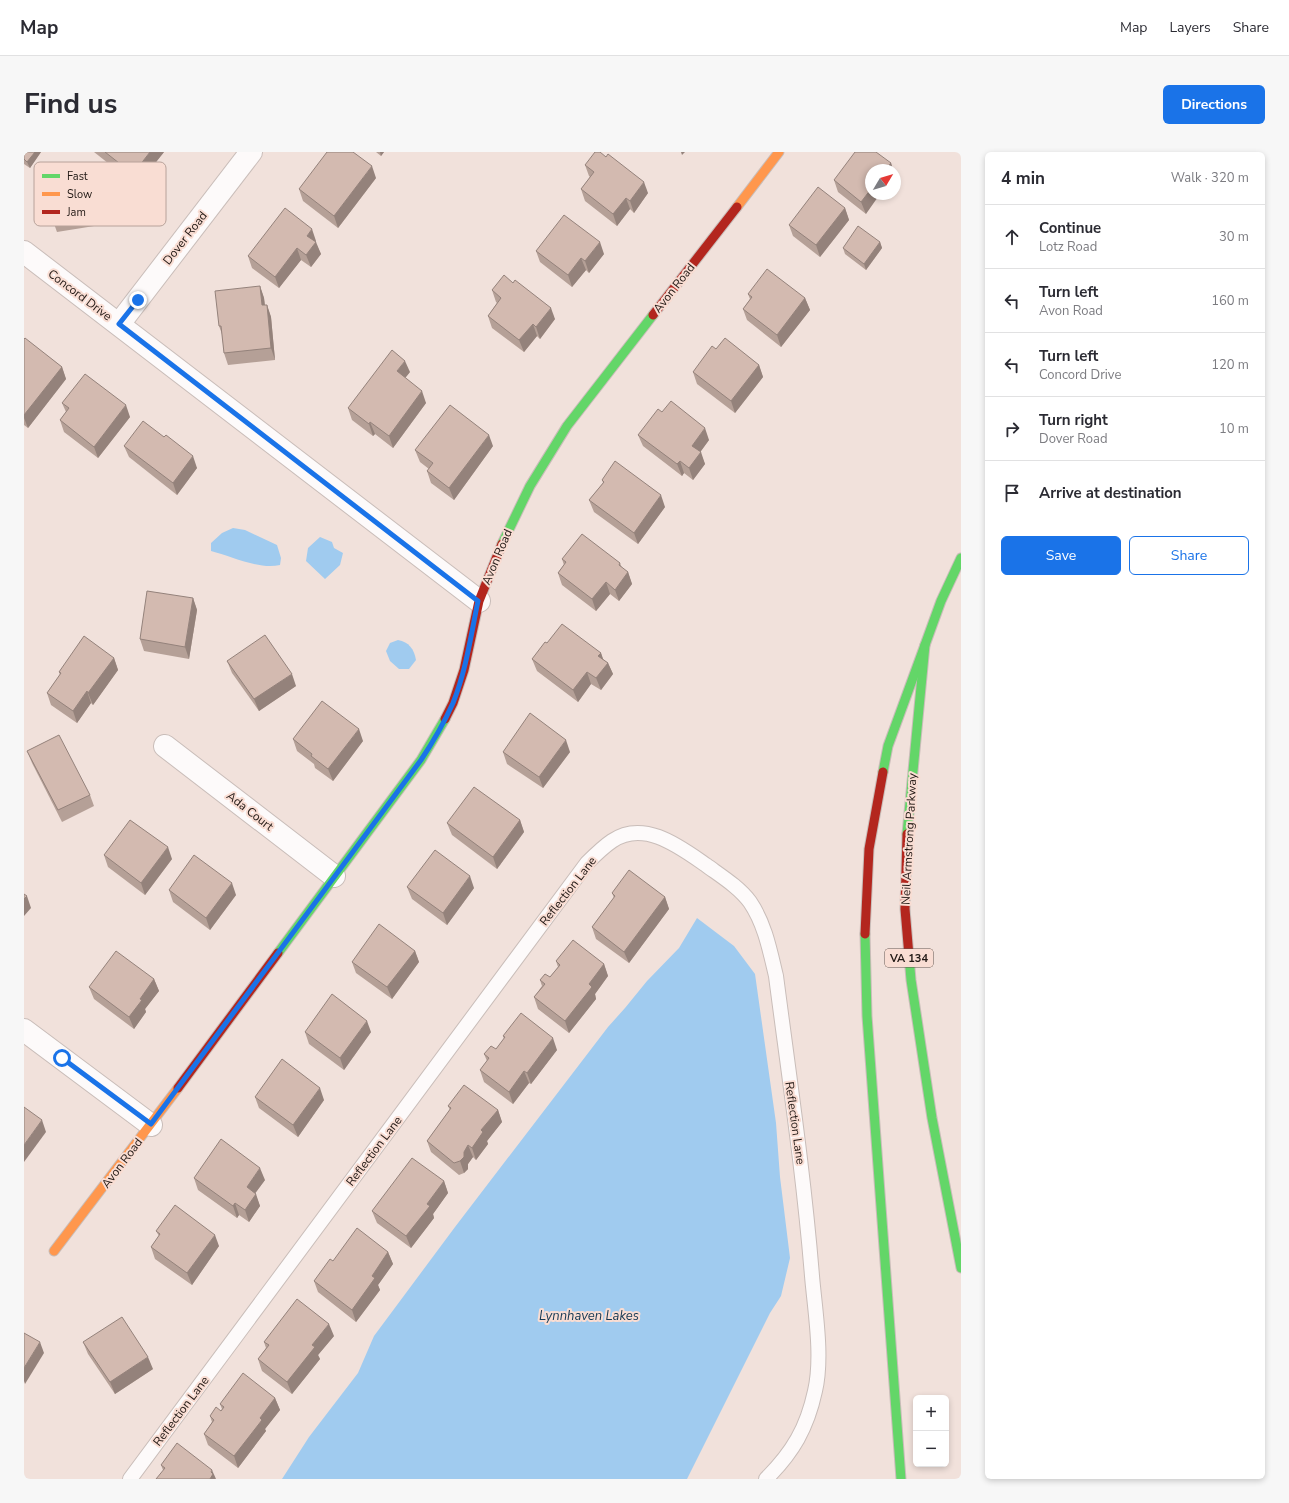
<!DOCTYPE html>
<html lang="en">
<head>
<meta charset="utf-8">
<style>
	body { margin:0; font-family:"Nunito Sans",sans-serif; background:#f7f7f7; color:#2b2b33 }
	.controls { position:absolute; right:12px; bottom:12px; display:grid; overflow:hidden; border-radius:6px; box-shadow:0 2px 6px #0003 }
	.controls button { width:36px; height:36px; display:grid; place-items:center; padding:0; border:0; border-bottom:1px solid #e1e1e2; background:#fff; color:#2b2b33; font:20px sans-serif }
	.compass { position:absolute; left:841px; top:12px; width:36px; height:36px; border-radius:50%; background:#fff; box-shadow:0 2px 6px #0003; rotate:52deg }
	.stop { position:absolute; width:12px; height:12px; margin:-9px; border:3px solid #1a73e8; border-radius:50%; background:#fff }
	.stop.end { background:#1a73e8; border-color:#fff; box-shadow:0 1px 4px #0008 }
	.list { margin:0; padding:0; list-style:none }
	h2 { display:flex; justify-content:space-between; align-items:center; height:52px; margin:0; padding:0 16px; font-size:17px }
	h2 small { font-size:13px; font-weight:400; color:#7c7c81 }
	.list li { display:grid; grid-template-columns:26px 1fr auto; gap:12px; align-items:center; box-sizing:border-box; height:64px; padding:0 16px; border-top:1px solid #e1e1e2 }
	.list b { display:block; font-size:15px; white-space:nowrap }
	.list p { margin:0; font-size:13px; white-space:nowrap; color:#7c7c81 }
	.list em { font-size:13px; font-style:normal; color:#7c7c81 }
	.actions { display:flex; gap:8px; padding:12px 16px }
	.actions a { flex:1; padding:9px 0; border:1px solid #1a73e8; border-radius:6px; text-align:center; font-size:14px; color:#1a73e8 }
	.actions .main { background:#1a73e8; color:#fff }
	.icon { flex:none; width:22px; height:22px; fill:none; stroke:currentColor; stroke-width:2; stroke-linecap:round; stroke-linejoin:round }
	.map { position:relative; flex:none; width:937px; height:1327px; overflow:hidden; border-radius:6px }
	header { display:flex; align-items:center; gap:24px; box-sizing:border-box; height:56px; padding:0 20px; background:#fff; border-bottom:1px solid #e1e1e2 }
	header strong { font-size:19px }
	nav { display:flex; gap:22px; margin-inline-start:auto; font-size:14px }
	.intro { display:flex; align-items:center; justify-content:space-between; box-sizing:border-box; height:96px; padding:0 24px }
	h1 { margin:0; font-size:28px }
	.button { padding:10px 18px; border-radius:6px; background:#1a73e8; color:#fff; font-size:14px; font-weight:700 }
	main { display:flex; gap:24px; padding:0 24px }
	aside { flex:1; background:#fff; border-radius:6px; box-shadow:0 2px 6px #0003 }
	.map>svg:first-child { display:block }
	.water { fill:#a0cbef }
	.lines { fill:none; stroke-linecap:round; stroke-linejoin:round }
	.lane-casing { stroke:#c9bdb9; stroke-width:16 }
	.street-casing { stroke:#c9bdb9; stroke-width:24 }
	.fast-casing { stroke:#c9bdb9; stroke-width:11 }
	.slow-casing { stroke:#c9bdb9; stroke-width:11 }
	.jam-casing { stroke:#c9bdb9; stroke-width:11 }
	.lane { stroke:#fdfafa; stroke-width:14 }
	.street { stroke:#fdfafa; stroke-width:22 }
	.fast { stroke:#63d668; stroke-width:9 }
	.slow { stroke:#ff974d; stroke-width:9 }
	.jam { stroke:#b3261e; stroke-width:9 }
	.wall { fill:#b5a097 }
	.shaded-wall { fill:#94827b }
	.building { fill:#d3bab0; stroke:#94827b }
	.route { stroke:#1a73e8; stroke-width:5 }
	.labels { text-anchor:middle; dominant-baseline:central; stroke-width:4; stroke-linejoin:round; paint-order:stroke }
	.shield { fill:#f9ddd3; stroke:#62534d; stroke-width:1 }
	.shield-label { font-size:11px; font-weight:bold; fill:#211814 }
	.street-label { font-size:12px; fill:#211814; stroke:#f9ddd3 }
	.water-label { font-size:13px; font-style:italic; fill:#143853; stroke:#f9ddd3 }
	.key { fill:#f9ddd3; stroke:#b8a29a; stroke-width:1 }
	.key-label { font-size:11px; fill:#211814 }
</style>
</head>
<body>
<header>
<strong>Map</strong>
<nav><a>Map</a><a>Layers</a><a>Share</a></nav>
</header>
<div class="intro"><h1>Find us</h1><a class="button">Directions</a></div>
<main>
<div class="map">
<svg width="937" height="1327" viewBox="0 0 937 1327">
	<rect width="100%" height="100%" fill="#f1e1db"/>
	<g class="water">
		<path d="M209 376 221 378 253 393 257 406 256 413C235 418 207 404 187 399V391L198 381Z"/>
		<polygon points="296,385 308,390 310,396 319,401 316,413 301,427 282,409 284,396"/>
		<path d="M374 488C385 490 390 497 392 508L385 517H375L366 509 362 499 366 491Z"/>
		<polygon points="673,766 710,794 731,822 752,971 756,1025 766,1106 757,1144 746,1161 663,1327 258,1327 285,1285 334,1221 350,1184 431,1075 584,875 601,856 623,829 655,796"/>
	</g>
	<g class="lines">
		<g class="lane-casing">
			<path id="lane" d="M106 1327 563 711C571 703 579 695 588 689 620 667 656 695 682 713 697 724 715 735 726 750 741 772 746 799 752 824 765 924 780 1024 788 1124 791 1159 799 1205 791 1239 783 1276 769 1300 742 1327"/>
		</g>
		<g class="street-casing">
			<g id="street">
				<polyline points="0,100 455,449"/>
				<polyline points="95,172 227,0"/>
				<polyline points="141,594 310,724"/>
				<polyline points="0,878 127,973"/>
			</g>
		</g>
		<g class="fast-casing">
			<g id="fast">
				<polyline points="478,392 506,334 543,274 629,163"/>
				<polyline points="859,620 864,594 901,493"/>
				<polyline points="883,682 901,493 917,449 937,406"/>
				<polyline points="841,782 843,864 877,1327"/>
				<polyline points="254,801 397,608 421,567"/>
				<polyline points="885,804 887,828 908,966 937,1116"/>
			</g>
		</g>
		<g class="slow-casing">
			<g id="slow">
				<polyline points="713,55 755,0"/>
				<polyline points="30,1099 154,936"/>
			</g>
		</g>
		<g class="jam-casing">
			<g id="jam">
				<polyline points="629,163 713,55"/>
				<polyline points="421,567 429,551 440,518 455,449 478,392"/>
				<polyline points="883,682 881,757 885,804"/>
				<polyline points="841,782 845,697 859,620"/>
				<polyline points="154,936 254,801"/>
			</g>
		</g>
		<use href="#lane" class="lane"/>
		<use href="#street" class="street"/>
		<use href="#fast" class="fast"/>
		<use href="#slow" class="slow"/>
		<use href="#jam" class="jam"/>
	</g>
	<g class="wall">
		<polygon points="0,0 17,0 6,16 0,12"/>
		<polygon points="70,0 140,0 113,34"/>
		<polygon points="352,0 360,0 357,4"/>
		<polygon points="867,11 869,18 847,18 842,62 814,40 810,28"/>
		<polygon points="561,13 624,41 610,61 606,57 593,74 561,49 557,37 566,25 565,24"/>
		<polygon points="85,22 89,34 95,70 33,80 29,69 38,30"/>
		<polygon points="352,26 314,76 279,49 275,37"/>
		<polygon points="821,56 825,68 796,105 769,84 765,73"/>
		<polygon points="292,89 291,90 297,102 287,115 277,108 255,136 228,116 224,104"/>
		<polygon points="856,90 858,96 842,118 821,102 819,96"/>
		<polygon points="512,99 580,102 565,121 562,118 548,135 516,110"/>
		<polygon points="236,134 240,146 241,153 243,153 247,165 251,208 204,213 200,201 198,182 195,174"/>
		<polygon points="468,138 531,167 516,187 513,184 500,200 468,176 464,164 473,151 472,150"/>
		<polygon points="724,142 781,146 786,158 757,195 723,168 719,157 726,147"/>
		<polygon points="0,187 38,215 42,227 4,276 0,273"/>
		<polygon points="692,197 735,213 739,225 711,261 673,232 669,220"/>
		<polygon points="386,220 381,226 402,251 369,296 351,282 349,284 328,268 324,256"/>
		<polygon points="38,251 106,265 74,306 40,280 36,268 42,260"/>
		<polygon points="638,260 685,288 676,300 681,312 669,328 660,321 658,324 619,294 614,283"/>
		<polygon points="140,285 173,316 153,343 105,305 100,294"/>
		<polygon points="469,294 430,348 407,331 403,319 405,317 396,310 391,298"/>
		<polygon points="578,328 641,355 614,392 570,360 565,348 579,331"/>
		<polygon points="538,407 596,411 598,416 604,420 608,432 595,449 586,442 572,459 538,433 534,421 540,413"/>
		<polygon points="169,446 173,458 165,507 120,499 116,487"/>
		<polygon points="523,491 577,501 579,507 584,511 589,522 577,538 567,532 554,550 513,519 508,507"/>
		<polygon points="90,506 94,518 69,553 67,551 53,571 27,553 23,541 36,523 35,520"/>
		<polygon points="203,509 272,534 235,559 208,521"/>
		<polygon points="269,587 339,589 309,629 291,616 290,612 273,599"/>
		<polygon points="3,599 66,643 70,654 38,670 8,611"/>
		<polygon points="479,600 546,600 519,636 483,612"/>
		<polygon points="496,668 500,680 473,717 428,683 423,671"/>
		<polygon points="80,703 148,707 121,743 84,715"/>
		<polygon points="383,735 450,736 423,773 388,747"/>
		<polygon points="145,738 212,743 186,778 149,750"/>
		<polygon points="588,741 641,745 645,757 605,811 572,787 568,775 590,746"/>
		<polygon points="391,799 395,810 368,847 332,821 328,810"/>
		<polygon points="532,809 580,812 584,824 571,842 572,847 545,881 514,857 510,845 518,834 516,828 526,825 534,815"/>
		<polygon points="130,827 135,839 121,857 122,860 110,877 70,847 65,835"/>
		<polygon points="281,880 347,880 320,918 285,892"/>
		<polygon points="479,884 533,898 507,932 505,931 489,952 460,930 456,918 463,909 460,902 472,897 480,887"/>
		<polygon points="231,945 300,948 274,985 235,956"/>
		<polygon points="424,954 474,958 478,970 463,989 464,992 452,1008 449,1005 444,1012 444,1017 440,1021 435,1023 407,1000 403,989 426,958"/>
		<polygon points="170,1026 241,1028 231,1041 236,1054 225,1070 215,1063 213,1066 174,1038"/>
		<polygon points="420,1029 424,1041 409,1062 410,1066 387,1096 353,1071 348,1059"/>
		<polygon points="132,1079 195,1094 168,1133 131,1107 127,1095 135,1084"/>
		<polygon points="364,1100 369,1112 354,1133 356,1138 332,1170 294,1140 290,1129 309,1109"/>
		<polygon points="310,1184 294,1203 296,1207 268,1242 238,1219 234,1207 242,1196 240,1190"/>
		<polygon points="59,1190 129,1217 91,1242 64,1202"/>
		<polygon points="251,1246 256,1258 241,1277 242,1279 214,1316 184,1293 180,1282 188,1270 186,1264 197,1259 198,1257 196,1252"/>
		<polygon points="137,1313 192,1327 139,1318"/>
	</g>
	<g class="shaded-wall">
		<polygon points="11,0 17,0 6,16 3,10"/>
		<polygon points="126,0 140,0 113,34 109,22"/>
		<polygon points="356,0 360,0 357,4"/>
		<polygon points="657,0 661,0 658,3"/>
		<polygon points="867,11 869,18 861,18"/>
		<polygon points="348,14 352,26 314,76 310,64"/>
		<polygon points="34,19 38,31 36,30"/>
		<polygon points="85,22 89,34 95,70 91,58"/>
		<polygon points="620,30 624,41 610,61 606,49"/>
		<polygon points="847,37 847,42 856,42 842,62 837,50"/>
		<polygon points="602,46 606,57 593,74 589,62"/>
		<polygon points="821,56 825,68 796,105 792,93"/>
		<polygon points="288,77 292,89 287,95 283,84"/>
		<polygon points="292,90 297,102 287,115 282,103"/>
		<polygon points="576,90 580,102 565,121 561,109"/>
		<polygon points="856,90 858,96 842,118 840,112"/>
		<polygon points="273,96 277,108 255,136 251,125"/>
		<polygon points="557,106 562,118 548,135 544,123"/>
		<polygon points="236,134 240,146 242,165 238,153"/>
		<polygon points="781,146 786,158 757,195 753,183"/>
		<polygon points="243,153 247,165 251,208 247,196"/>
		<polygon points="527,156 531,167 516,187 512,175"/>
		<polygon points="509,172 513,184 500,200 495,188"/>
		<polygon points="381,209 386,220 377,231 373,219"/>
		<polygon points="735,213 739,225 711,261 707,249"/>
		<polygon points="38,215 42,227 4,276 0,266 0,263"/>
		<polygon points="398,239 402,251 369,296 365,284"/>
		<polygon points="102,253 106,265 74,306 70,295"/>
		<polygon points="346,270 351,282 349,284 345,272"/>
		<polygon points="681,276 685,288 672,306 668,294"/>
		<polygon points="465,283 469,294 430,348 425,336"/>
		<polygon points="677,300 681,312 669,328 665,316"/>
		<polygon points="169,304 173,316 153,343 149,331"/>
		<polygon points="656,309 660,321 658,324 653,312"/>
		<polygon points="637,343 641,355 614,392 610,381"/>
		<polygon points="604,420 608,432 595,449 591,438"/>
		<polygon points="582,430 586,442 572,459 568,447"/>
		<polygon points="169,446 173,458 165,507 161,495"/>
		<polygon points="577,501 581,513 574,504"/>
		<polygon points="90,506 94,518 69,553 64,541"/>
		<polygon points="584,511 589,522 577,538 572,526"/>
		<polygon points="563,520 567,532 554,550 549,538"/>
		<polygon points="268,522 272,534 235,559 230,547"/>
		<polygon points="63,539 67,551 53,571 49,559"/>
		<polygon points="335,577 339,589 309,629 304,617"/>
		<polygon points="542,588 546,600 519,636 515,625"/>
		<polygon points="496,668 500,680 473,717 469,705"/>
		<polygon points="144,695 148,707 121,743 117,731"/>
		<polygon points="446,724 450,736 423,773 419,761"/>
		<polygon points="208,731 212,743 186,778 182,766"/>
		<polygon points="3,744 7,756 0,764 0,747"/>
		<polygon points="641,745 645,757 605,811 600,800"/>
		<polygon points="391,799 395,810 368,847 363,835"/>
		<polygon points="580,812 584,824 571,842 572,847 545,881 541,869 565,832"/>
		<polygon points="130,827 135,839 121,857 122,860 110,877 105,865 116,847"/>
		<polygon points="343,869 347,880 320,918 316,906"/>
		<polygon points="529,886 533,898 507,932 503,921"/>
		<polygon points="500,919 505,931 489,952 485,940"/>
		<polygon points="296,936 300,948 274,985 269,973"/>
		<polygon points="474,958 478,970 463,989 464,992 452,1008 448,996 457,978"/>
		<polygon points="18,968 22,980 0,1010 0,993"/>
		<polygon points="444,993 449,1005 444,1012 444,1017 440,1021 436,1009 440,1000"/>
		<polygon points="236,1016 241,1028 227,1047 223,1035"/>
		<polygon points="420,1029 424,1041 409,1062 410,1066 387,1096 382,1084 403,1052"/>
		<polygon points="232,1042 236,1054 225,1070 221,1058"/>
		<polygon points="211,1051 215,1063 213,1066 209,1054"/>
		<polygon points="191,1083 195,1094 168,1133 163,1121"/>
		<polygon points="364,1100 369,1112 354,1133 356,1138 332,1170 328,1158 348,1124"/>
		<polygon points="305,1172 310,1184 294,1203 296,1207 268,1242 263,1230 288,1193"/>
		<polygon points="16,1190 20,1201 1,1232 0,1229 0,1216"/>
		<polygon points="124,1205 129,1217 91,1242 86,1230"/>
		<polygon points="251,1246 256,1258 241,1277 242,1279 214,1316 210,1304 236,1266"/>
		<polygon points="188,1318 192,1327 186,1327 187,1320"/>
	</g>
	<g class="building">
		<polygon points="0,0 11,0 3,10 0,7"/>
		<polygon points="81,0 126,0 109,22"/>
		<polygon points="303,0 329,0 348,14 310,64 275,37"/>
		<polygon points="571,0 576,0 582,5 584,2 620,30 606,49 602,46 589,62 557,37 570,20 561,13"/>
		<polygon points="831,0 852,0 867,11 861,18 847,18 847,37 837,50 810,28"/>
		<polygon points="794,35 821,56 792,93 765,73"/>
		<polygon points="261,56 288,77 283,84 292,90 282,103 273,96 251,125 224,104"/>
		<polygon points="540,63 576,90 561,109 557,106 544,123 512,99"/>
		<polygon points="834,74 856,90 840,112 819,96"/>
		<polygon points="743,117 781,146 753,183 719,157 728,145 724,142"/>
		<polygon points="480,123 489,131 491,128 527,156 512,175 509,172 495,188 464,164 477,146 468,138"/>
		<polygon points="236,134 238,153 243,153 247,196 200,201 197,174 195,174 191,139"/>
		<polygon points="1,186 38,215 0,263 0,187"/>
		<polygon points="701,186 735,213 707,249 669,220 688,194 692,197"/>
		<polygon points="368,198 381,209 373,219 398,239 365,284 346,270 345,272 324,256"/>
		<polygon points="61,222 102,253 70,295 36,268 45,256 38,251"/>
		<polygon points="647,249 681,276 668,294 677,300 665,316 656,309 653,312 614,283 634,257 638,260"/>
		<polygon points="426,253 465,283 425,336 403,319 409,311 391,298"/>
		<polygon points="119,269 140,285 142,283 169,304 149,331 100,294"/>
		<polygon points="591,309 637,343 610,381 565,348 580,330 578,328"/>
		<polygon points="558,382 596,411 595,413 604,420 591,438 582,430 568,447 534,421 542,410 538,407"/>
		<polygon points="123,439 169,446 161,495 116,487"/>
		<polygon points="538,472 577,501 574,504 584,511 572,526 563,520 549,538 508,507 521,490 523,491"/>
		<polygon points="241,483 268,522 230,547 203,509"/>
		<polygon points="60,484 90,506 64,541 63,539 49,559 23,541 37,521 35,520"/>
		<polygon points="298,549 335,577 304,617 287,604 288,602 269,587"/>
		<polygon points="506,561 542,588 515,625 479,600"/>
		<polygon points="35,583 66,643 34,658 3,599"/>
		<polygon points="450,635 496,668 469,705 423,671"/>
		<polygon points="106,668 144,695 117,731 80,703"/>
		<polygon points="411,698 446,724 419,761 383,735"/>
		<polygon points="170,703 208,731 182,766 145,738"/>
		<polygon points="605,718 641,745 600,800 568,775 591,744 588,741"/>
		<polygon points="0,742 3,744 0,747"/>
		<polygon points="355,772 391,799 363,835 328,810"/>
		<polygon points="549,788 580,812 565,832 568,835 541,869 510,845 521,832 516,828 521,822 526,825 536,813 532,809"/>
		<polygon points="92,799 130,827 116,847 118,848 105,865 65,835"/>
		<polygon points="308,842 343,869 316,906 281,880"/>
		<polygon points="497,861 529,886 503,921 500,919 485,940 456,918 465,906 460,902 467,894 472,897 481,885 479,884"/>
		<polygon points="258,907 296,936 269,973 231,945"/>
		<polygon points="440,933 474,958 457,978 459,980 448,996 444,993 440,1000 440,1005 436,1009 430,1011 403,989 427,956 424,954"/>
		<polygon points="0,955 18,968 0,993"/>
		<polygon points="197,987 236,1016 223,1035 232,1042 221,1058 211,1051 209,1054 170,1026"/>
		<polygon points="388,1006 420,1029 403,1052 406,1054 382,1084 348,1059"/>
		<polygon points="151,1053 191,1083 163,1121 127,1095 136,1082 132,1079"/>
		<polygon points="333,1076 364,1100 348,1124 351,1126 328,1158 290,1129 306,1107 309,1109"/>
		<polygon points="273,1147 305,1172 288,1193 291,1195 263,1230 234,1207 245,1193 240,1190"/>
		<polygon points="98,1165 124,1205 86,1230 59,1190"/>
		<polygon points="0,1181 16,1190 0,1216"/>
		<polygon points="219,1221 251,1246 236,1266 238,1268 210,1304 180,1282 190,1268 186,1264 192,1255 197,1259 200,1255 196,1252"/>
		<polygon points="153,1291 188,1318 187,1320 189,1322 186,1327 132,1327 141,1316 137,1313"/>
	</g>
	<g class="lines">
		<path class="route" d="M38 906 127 972 397 608C409 590 420 571 429 551 442 519 447 483 454 449L95 172 114 148"/>
	</g>
	<g class="labels">
		<rect class="shield" x="861" y="797" width="48" height="18" rx="3"/>
		<g class="shield-label">
			<text x="885" y="806">VA 134</text>
		</g>
		<g class="street-label">
			<text transform="translate(161 86) rotate(-52)">Dover Road</text>
			<text transform="translate(650 136) rotate(-52)">Avon Road</text>
			<text transform="translate(56 143) rotate(37)">Concord Drive</text>
			<text transform="translate(473 405) rotate(-67)">Avon Road</text>
			<text transform="translate(226 659) rotate(38)">Ada Court</text>
			<text transform="translate(885 687) rotate(-87)">Neil Armstrong Parkway</text>
			<text transform="translate(544 739) rotate(-52)">Reflection Lane</text>
			<text transform="translate(771 971) rotate(82)">Reflection Lane</text>
			<text transform="translate(350 999) rotate(-53)">Reflection Lane</text>
			<text transform="translate(98 1011) rotate(-53)">Avon Road</text>
			<text transform="translate(157 1259) rotate(-53)">Reflection Lane</text>
		</g>
		<g class="water-label">
			<text x="565" y="1164">Lynnhaven Lakes</text>
		</g>
	</g>
	<rect x="10" y="10" width="132" height="64" rx="6" class="key"/>
	<rect x="18" y="22" width="18" height="4" fill="#63d668"/>
	<rect x="18" y="40" width="18" height="4" fill="#ff974d"/>
	<rect x="18" y="58" width="18" height="4" fill="#b3261e"/>
	<g class="key-label">
		<text x="43" y="28">Fast</text>
		<text x="43" y="46">Slow</text>
		<text x="43" y="64">Jam</text>
	</g>
</svg>
<div class="controls">
<button>+</button>
<button>−</button>
</div>
<svg class="compass" viewBox="-18 -18 36 36"><path d="M0-13l5 13h-10z" fill="#e53935"/><path d="M0 13l5-13h-10z" fill="#7c7c81"/></svg>
<div class="stop" style="left:38px;top:906px"></div>
<div class="stop end" style="left:114px;top:148px"></div>
</div>
<aside>
<h2>4 min<small>Walk · 320 m</small></h2>
<ul class="list">
<li><svg class="icon" aria-label="ahead" viewBox="0 0 24 24"><path d="M12 20V5M6 11l6-6 6 6"/></svg><div><b>Continue</b><p>Lotz Road</p></div><em>30 m</em></li>
<li><svg class="icon" aria-label="left" viewBox="0 0 24 24"><path d="M17 20v-9H6M10 6l-5 5 5 5"/></svg><div><b>Turn left</b><p>Avon Road</p></div><em>160 m</em></li>
<li><svg class="icon" aria-label="left" viewBox="0 0 24 24"><path d="M17 20v-9H6M10 6l-5 5 5 5"/></svg><div><b>Turn left</b><p>Concord Drive</p></div><em>120 m</em></li>
<li><svg class="icon" aria-label="right" viewBox="0 0 24 24"><path d="M7 20v-9h11M14 6l5 5-5 5"/></svg><div><b>Turn right</b><p>Dover Road</p></div><em>10 m</em></li>
<li><svg class="icon" aria-label="arrive" viewBox="0 0 24 24"><path d="M6 21V4h12l-3 4 3 4H6"/></svg><div><b>Arrive at destination</b></div></li>
</ul>
<div class="actions"><a class="main">Save</a><a>Share</a></div>
</aside>
</main>
</body>
</html>
